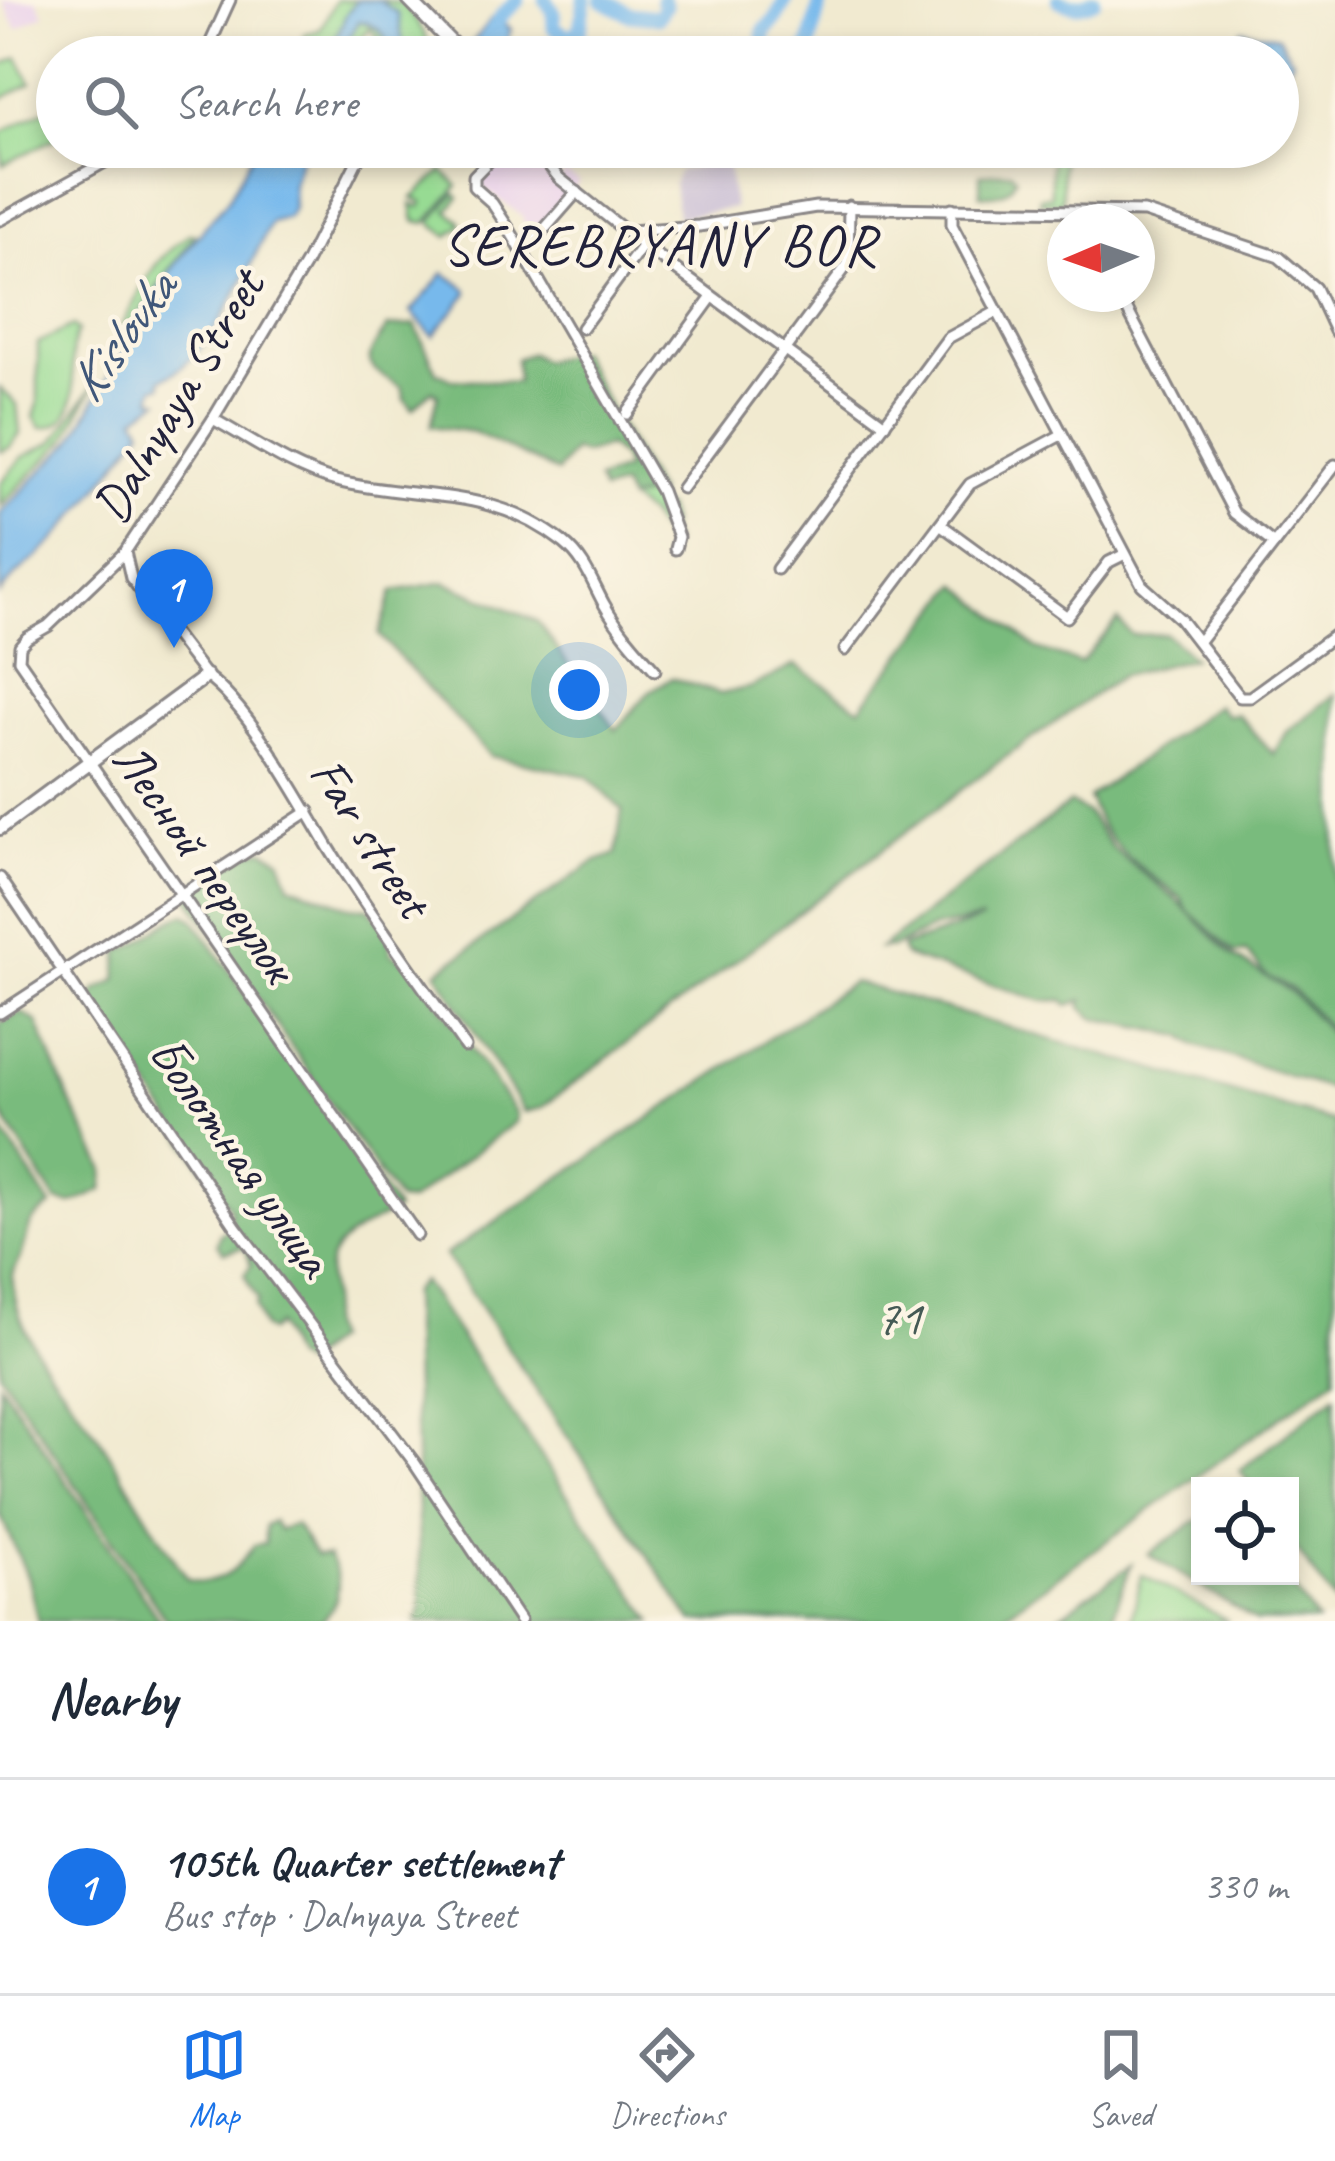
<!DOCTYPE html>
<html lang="en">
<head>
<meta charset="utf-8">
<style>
	body { margin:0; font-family:Caveat,sans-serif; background:#f2f2f3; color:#1f2937 }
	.controls { position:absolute; right:36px; bottom:36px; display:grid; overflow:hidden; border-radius:0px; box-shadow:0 6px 18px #0003 }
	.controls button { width:108px; height:108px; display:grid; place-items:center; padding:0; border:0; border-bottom:3px solid #e0e1e3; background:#fff; color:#1f2937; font:60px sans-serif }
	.compass { position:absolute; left:1047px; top:204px; width:108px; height:108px; border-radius:50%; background:#fff; box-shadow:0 6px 18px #0003; rotate:268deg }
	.you { position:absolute; left:579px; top:690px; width:42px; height:42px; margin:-30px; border:9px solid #fff; border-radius:50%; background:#1a73e8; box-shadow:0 0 0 18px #1a73e833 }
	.badge { display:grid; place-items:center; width:78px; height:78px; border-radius:50%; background:#1a73e8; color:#fff; font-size:39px; font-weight:700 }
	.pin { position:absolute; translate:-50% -99px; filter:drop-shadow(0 3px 6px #0008) }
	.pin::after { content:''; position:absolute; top:63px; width:42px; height:36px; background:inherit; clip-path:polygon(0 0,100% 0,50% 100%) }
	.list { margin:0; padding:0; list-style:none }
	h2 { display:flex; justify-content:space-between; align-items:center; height:156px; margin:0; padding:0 48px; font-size:51px }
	h2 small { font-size:39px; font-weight:400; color:#747a83 }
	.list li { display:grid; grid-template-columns:78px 1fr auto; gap:36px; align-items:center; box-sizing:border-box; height:216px; padding:0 48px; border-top:3px solid #e0e1e3 }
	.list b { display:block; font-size:45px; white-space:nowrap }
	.list p { margin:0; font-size:39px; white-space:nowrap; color:#747a83 }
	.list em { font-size:39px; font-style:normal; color:#747a83 }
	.icon { flex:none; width:66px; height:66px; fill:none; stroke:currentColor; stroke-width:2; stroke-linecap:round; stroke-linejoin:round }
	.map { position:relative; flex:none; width:1335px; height:1621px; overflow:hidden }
	.search { position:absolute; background:#fff; box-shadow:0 6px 18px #0003; left:36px; right:36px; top:36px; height:132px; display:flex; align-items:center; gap:30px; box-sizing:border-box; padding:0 42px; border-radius:66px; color:#747a83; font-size:45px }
	.sheet { height:372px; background:#fff }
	nav { display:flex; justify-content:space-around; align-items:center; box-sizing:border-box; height:168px; border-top:3px solid #e0e1e3; background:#fff; font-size:33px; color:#747a83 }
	nav a { display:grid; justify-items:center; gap:6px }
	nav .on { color:#1a73e8 }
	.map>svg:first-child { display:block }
	.built { fill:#ead1ec }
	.industrial { fill:#cabfd6 }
	.green { fill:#97db93; stroke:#5c7e67; stroke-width:3 }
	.forest { fill:#79bb7d; stroke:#4e6e5c; stroke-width:3 }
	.water { fill:#77b9ec; stroke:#4c6e94; stroke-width:3 }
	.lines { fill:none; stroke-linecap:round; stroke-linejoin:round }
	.river { stroke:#77b9ec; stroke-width:15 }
	.minor-casing { stroke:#8a8686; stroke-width:15 }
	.tertiary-casing { stroke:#8a8686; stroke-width:18 }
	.minor { stroke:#fff; stroke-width:9 }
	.tertiary { stroke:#fff; stroke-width:12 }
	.labels { text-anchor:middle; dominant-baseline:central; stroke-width:9; stroke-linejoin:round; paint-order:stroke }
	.street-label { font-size:51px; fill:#22223b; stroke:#fcf5e5 }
	.park-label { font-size:51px; fill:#455a55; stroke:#fcf5e5 }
	.water-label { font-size:54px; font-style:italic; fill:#405779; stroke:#fcf5e5 }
	.quarter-label { font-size:57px; letter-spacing:3px; fill:#22223b; stroke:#fcf5e5 }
</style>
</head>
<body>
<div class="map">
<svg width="1335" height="1621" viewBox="0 0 1335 1621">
	<rect width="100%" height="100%" fill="#fcf5e5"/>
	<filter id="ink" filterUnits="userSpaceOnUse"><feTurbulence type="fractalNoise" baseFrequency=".00833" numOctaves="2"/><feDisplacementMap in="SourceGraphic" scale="24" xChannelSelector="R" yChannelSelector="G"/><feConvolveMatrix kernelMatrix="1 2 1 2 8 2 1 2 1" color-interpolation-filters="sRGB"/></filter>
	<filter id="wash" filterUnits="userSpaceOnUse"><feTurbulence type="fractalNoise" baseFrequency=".004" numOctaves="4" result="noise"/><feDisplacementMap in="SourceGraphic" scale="48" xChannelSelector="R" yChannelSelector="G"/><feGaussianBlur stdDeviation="2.7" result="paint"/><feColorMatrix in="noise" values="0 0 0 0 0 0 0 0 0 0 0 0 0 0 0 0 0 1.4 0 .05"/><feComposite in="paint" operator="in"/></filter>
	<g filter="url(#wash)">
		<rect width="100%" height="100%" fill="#f1ead0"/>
		<g class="built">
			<polygon points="2,0 37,0 44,14 17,29"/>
			<polygon points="511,150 517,150 557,183 565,173 579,182 528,242 522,216 477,183 490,165"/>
		</g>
		<polygon class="industrial" points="727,162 734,208 677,217 673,184 678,171"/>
		<g class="green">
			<polygon points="336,0 357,0 347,13 327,57 306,57 302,45 305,34 320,30"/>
			<path d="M379 0 401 3C415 19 430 35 431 57H405L398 14Z"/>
			<path d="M357 21C377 23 390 37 390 57H385L386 49 370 28 360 40 363 57H339Z"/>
			<polygon points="18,57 31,83 0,100 0,66"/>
			<polygon points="46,109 57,137 3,165 0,133"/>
			<polygon points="1051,149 1062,153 1062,203 1040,202 1040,197 1051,196"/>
			<polygon points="443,171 458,186 426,223 415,221 412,204 421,207 423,202 413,198"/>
			<polygon points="455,193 459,197 448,211 461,221 461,226 448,236 431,222"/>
			<path d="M189 234H195L117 344C116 333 150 270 160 260 168 251 180 242 189 234Z"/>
			<path d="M73 326 78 331C60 357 95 424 41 428L34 417 38 404V343Z"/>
			<polygon points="96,382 65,440 0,506 0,483 23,457 53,442"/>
			<polygon points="0,388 17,404 20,434 10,447 0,452"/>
			<polygon points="657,492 658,506 666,508 671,524 668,526 673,543 670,545 648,515 628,500"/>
			<polygon points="1142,1575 1228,1621 1131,1621"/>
		</g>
		<g class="forest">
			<path d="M1011 171 1016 177C1010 193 996 198 980 194V174Z"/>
			<path d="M415 325 437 372 452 379 517 382 516 359 530 353 543 361 578 351 657 492 628 500 622 486 602 492 597 480 626 469 622 458 608 446 583 454 573 450 557 472 474 432 431 426 438 395 432 390 413 409 405 400 402 387C363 365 361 363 388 327Z"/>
			<polygon points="445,582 537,621 616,730 650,691 672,678 721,694 751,687 795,665 860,708 958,584 1037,649 1080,663 1118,620 1132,635 1166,634 1193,658 1121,676 993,766 541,1108 524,1112 437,972 594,862 616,854 622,810 587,776 490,756 379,635 393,591"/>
			<path d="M1335 694V1034L1292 989 1268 977 1246 952 1235 953 1187 909 1181 898C1144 870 1101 844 1089 797L1217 705 1226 715 1237 714 1273 754 1287 732Z"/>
			<polygon points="1070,803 1087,813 1113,849 1178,901 1233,956 1291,992 1320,1022 1335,1040 1335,1091 1194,1045 1183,1036 1094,1018 1081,1007 1083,1000 1068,1005 1064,1000 1043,1001 904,956 901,947 983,919 934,928 893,947 880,948"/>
			<polygon points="264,849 280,858 290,884 351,907 369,908 388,931 391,953 414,966 516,1114 515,1122 409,1202 398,1201 189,898 192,885 252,851"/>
			<path d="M185 914 193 918 396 1210C374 1223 335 1237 329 1264 326 1277 331 1290 330 1303 329 1322 325 1321 333 1340L302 1365 292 1358 277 1325 269 1331 263 1328 255 1306 258 1300 244 1275 251 1265 245 1247 224 1252 217 1244 220 1234 231 1227 230 1208 90 999 97 990 117 980 120 950C145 945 161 920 185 914Z"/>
			<polygon points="853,982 1335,1122 1335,1378 995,1621 692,1621 445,1255"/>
			<polygon points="21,1012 37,1022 69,1099 105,1170 103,1190 71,1204 56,1201 0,1111 0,1023"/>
			<path d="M0 1127 51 1206C24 1226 32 1222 23 1250 20 1264 11 1269 13 1285 19 1346 72 1396 104 1445 132 1489 157 1537 188 1579 217 1590 239 1568 254 1545L265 1543V1525L273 1521 279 1530 295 1524 316 1556H328C343 1579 341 1601 322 1621H167L0 1373Z"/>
			<polygon points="422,1281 653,1621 416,1621 421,1610 411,1292"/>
			<polygon points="0,1383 160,1621 38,1621 28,1578 0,1514"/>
			<polygon points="1335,1395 1335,1603 1290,1540 1290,1486 1251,1486 1240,1470"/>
			<polygon points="1200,1519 1200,1576 1284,1576 1317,1621 1256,1621 1148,1554"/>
			<polygon points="1131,1565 1111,1621 1052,1621"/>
		</g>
		<g class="water">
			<path d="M357 0H379L398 14 405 57H390C390 37 377 23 358 21L339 57H327L347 13Z"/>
			<polygon points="492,18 511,29 502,57 461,57"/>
			<polygon points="1242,30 1278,36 1292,59 1280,82 1278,57 1243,57 1238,35"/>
			<path d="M256 147H304L292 185 293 208 288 217 271 222C248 268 212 360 161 379L162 386 155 387 152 398 159 400 136 417 143 429C115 467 86 505 54 541 36 560 15 572 0 594V513L72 441 144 313 178 260 229 198Z"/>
			<polygon points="444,273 467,289 468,293 433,336 411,312"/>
		</g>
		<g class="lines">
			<g class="river">
				<polyline points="546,0 553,11 554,28 569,37 580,30 585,0"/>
				<polyline points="602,0 629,14 658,17 665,6 662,0"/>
				<path d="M1059 0C1072 7 1081 7 1094 0"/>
				<polyline points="475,57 502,15 518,0"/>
				<polyline points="763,57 764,31 776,19 785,0"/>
				<polyline points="803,57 810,44 821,0"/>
			</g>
		</g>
	</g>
	<g filter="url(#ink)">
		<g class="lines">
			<g class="minor-casing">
				<g id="minor">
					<polyline points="204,57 230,0"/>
					<polyline points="364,147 306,263 213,419 125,552 48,626 27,638 20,646 19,660 417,1235"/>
					<polyline points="502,147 474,176 474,187 492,203 509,229 661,491 678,537 675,549"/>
					<polyline points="534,147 559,178 643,245 885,424"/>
					<polyline points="952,208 952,225 1142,585 1180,619 1240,697 1250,697 1335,635"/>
					<polyline points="0,220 132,147"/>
					<polyline points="630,231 699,226 816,207 1144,212 1279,257 1315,288 1335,331"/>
					<polyline points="535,240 577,192"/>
					<polyline points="1119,294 1234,513 1274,544"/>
					<polyline points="582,328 643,245"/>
					<polyline points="627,414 712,297"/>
					<path d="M213 419C253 441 292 469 336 481 421 502 489 484 564 543 585 560 592 582 604 604 618 629 636 649 655 670"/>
					<polyline points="682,488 848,264 849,206"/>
					<polyline points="940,524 1067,617 1109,562 1125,554"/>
					<path d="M125 552 131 578 206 676C250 707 300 800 329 848 371 916 420 981 465 1047"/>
					<polyline points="777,569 948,338 996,312"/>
					<polyline points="1199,641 1335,465"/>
					<polyline points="845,650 970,484 1061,435"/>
					<polyline points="0,878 236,1227 414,1462 520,1621"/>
					<polyline points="0,1013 309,811"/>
				</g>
			</g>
			<g class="tertiary-casing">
				<g id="tertiary">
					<polyline points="409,0 465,57"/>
					<polyline points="0,828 206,676"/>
				</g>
			</g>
			<use href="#minor" class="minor"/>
			<use href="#tertiary" class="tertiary"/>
		</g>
	</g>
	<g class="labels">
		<g class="street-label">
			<text transform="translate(178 396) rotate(-59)">Dalnyaya Street</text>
			<text transform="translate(371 837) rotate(57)">Far street</text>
			<text transform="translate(205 862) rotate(55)">Лесной переулок</text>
			<text transform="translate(241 1156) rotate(55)">Болотная улица</text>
		</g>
		<g class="park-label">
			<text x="899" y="1317">71</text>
		</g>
		<g class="water-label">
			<text transform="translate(121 336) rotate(-54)">Kislovka</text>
		</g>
		<g class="quarter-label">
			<text x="660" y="245">SEREBRYANY BOR</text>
		</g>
	</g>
</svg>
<div class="controls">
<button><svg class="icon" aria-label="locate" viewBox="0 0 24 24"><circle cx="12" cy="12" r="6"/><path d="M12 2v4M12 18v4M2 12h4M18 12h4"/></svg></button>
</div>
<svg class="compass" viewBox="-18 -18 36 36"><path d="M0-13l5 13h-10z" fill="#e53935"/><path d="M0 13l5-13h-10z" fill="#747a83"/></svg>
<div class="you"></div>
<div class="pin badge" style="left:174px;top:648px">1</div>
<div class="search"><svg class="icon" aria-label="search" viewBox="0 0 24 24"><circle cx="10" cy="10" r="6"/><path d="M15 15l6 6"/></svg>Search here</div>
</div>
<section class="sheet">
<h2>Nearby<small></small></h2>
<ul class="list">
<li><span class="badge">1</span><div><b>105th Quarter settlement</b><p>Bus stop · Dalnyaya Street</p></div><em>330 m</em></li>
</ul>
</section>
<nav>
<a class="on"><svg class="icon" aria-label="map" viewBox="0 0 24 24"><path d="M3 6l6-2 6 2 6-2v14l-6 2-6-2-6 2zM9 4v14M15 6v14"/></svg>Map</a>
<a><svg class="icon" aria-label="directions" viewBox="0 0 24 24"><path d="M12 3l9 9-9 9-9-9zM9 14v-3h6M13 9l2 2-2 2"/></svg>Directions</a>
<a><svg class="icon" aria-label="saved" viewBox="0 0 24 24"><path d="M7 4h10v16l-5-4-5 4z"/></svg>Saved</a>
</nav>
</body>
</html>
